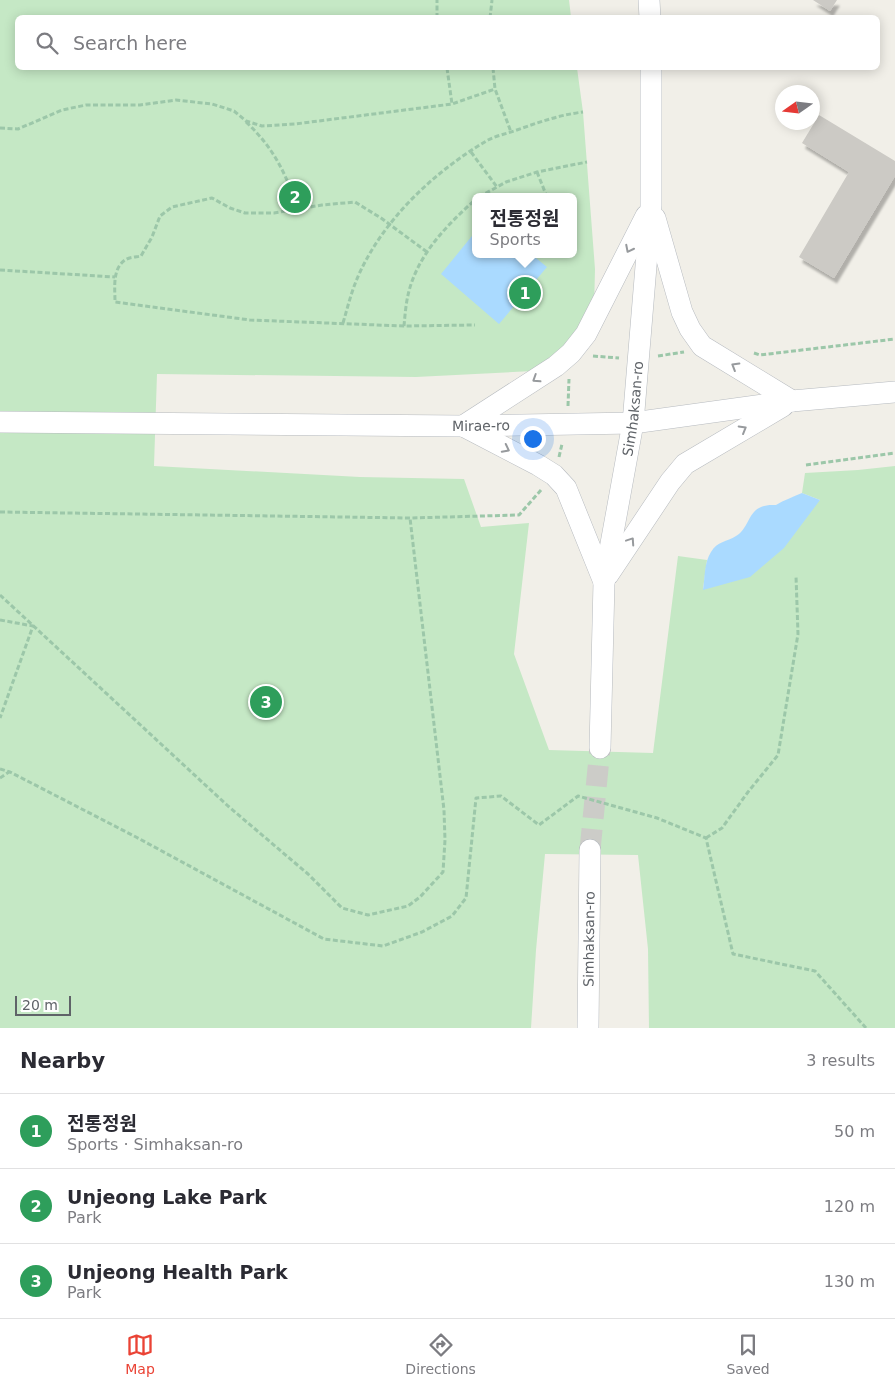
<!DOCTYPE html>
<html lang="en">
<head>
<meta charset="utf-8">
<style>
	body { margin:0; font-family:"DejaVu Sans","Noto Sans KR",sans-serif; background:#f7f7f7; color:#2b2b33 }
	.compass { position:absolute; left:775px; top:85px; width:45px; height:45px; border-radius:50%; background:#fff; box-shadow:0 2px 12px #0003; rotate:256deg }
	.scale { position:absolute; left:15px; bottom:12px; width:56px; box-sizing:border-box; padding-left:5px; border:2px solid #5f6368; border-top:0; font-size:14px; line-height:18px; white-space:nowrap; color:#5f6368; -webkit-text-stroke:4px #fff; paint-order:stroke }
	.you { position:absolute; left:532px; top:438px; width:18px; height:18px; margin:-12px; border:4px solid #fff; border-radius:50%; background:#1a73e8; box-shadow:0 0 0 8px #1a73e833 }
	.badge { display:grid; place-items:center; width:32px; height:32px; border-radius:50%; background:#ea4335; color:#fff; font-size:16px; font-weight:700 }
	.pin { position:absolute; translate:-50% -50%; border:2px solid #fff; box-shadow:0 1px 5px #0006 }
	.popup { position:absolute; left:472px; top:193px; width:105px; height:65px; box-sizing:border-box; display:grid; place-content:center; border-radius:8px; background:#fff; filter:drop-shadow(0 1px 4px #0005); font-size:16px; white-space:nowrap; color:#7c7c81 }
	.popup b { font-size:19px; color:#2b2b33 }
	.popup::after { content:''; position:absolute; left:50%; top:100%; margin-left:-10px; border:10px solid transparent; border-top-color:#fff }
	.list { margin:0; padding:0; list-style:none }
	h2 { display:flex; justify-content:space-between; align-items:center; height:65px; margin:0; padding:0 20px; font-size:21px }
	h2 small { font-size:16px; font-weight:400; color:#7c7c81 }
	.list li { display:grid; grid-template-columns:32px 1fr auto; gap:15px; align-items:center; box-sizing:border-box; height:75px; padding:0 20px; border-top:1px solid #e1e1e2 }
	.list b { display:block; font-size:19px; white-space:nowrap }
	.list p { margin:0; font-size:16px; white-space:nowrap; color:#7c7c81 }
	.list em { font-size:16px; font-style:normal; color:#7c7c81 }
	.icon { flex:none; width:28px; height:28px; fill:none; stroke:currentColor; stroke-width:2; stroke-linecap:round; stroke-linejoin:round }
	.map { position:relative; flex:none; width:895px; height:1028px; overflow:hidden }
	.search { position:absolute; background:#fff; box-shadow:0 2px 12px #0003; left:15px; right:15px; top:15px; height:55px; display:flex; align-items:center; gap:12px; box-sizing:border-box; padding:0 18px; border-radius:8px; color:#7c7c81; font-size:19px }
	.sheet { height:290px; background:#fff }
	nav { display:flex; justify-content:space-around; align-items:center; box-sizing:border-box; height:70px; border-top:1px solid #e1e1e2; background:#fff; font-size:14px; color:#7c7c81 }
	nav a { display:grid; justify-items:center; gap:2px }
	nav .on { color:#ea4335 }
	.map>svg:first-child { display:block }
	.green { fill:#c5e8c5; fill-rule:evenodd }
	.water { fill:#aadaff }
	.building { fill:#cccac5; filter:url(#shadow) }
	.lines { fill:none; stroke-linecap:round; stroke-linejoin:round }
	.secondary-tunnel { stroke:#ccccc8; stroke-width:21; stroke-dasharray:21 11; stroke-linecap:butt }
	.secondary-casing { stroke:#b6babf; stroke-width:22 }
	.path { stroke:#9cc7a9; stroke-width:3; stroke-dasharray:5 2.5; stroke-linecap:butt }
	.secondary { stroke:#fff; stroke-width:21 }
	.oneway { stroke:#979a9d }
	.labels { text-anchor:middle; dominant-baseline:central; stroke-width:4.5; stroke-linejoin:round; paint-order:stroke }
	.street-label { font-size:14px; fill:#5f6368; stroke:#fff }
</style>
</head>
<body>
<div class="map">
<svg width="895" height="1028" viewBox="0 0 895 1028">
	<defs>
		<filter id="shadow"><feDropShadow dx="3" dy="5.5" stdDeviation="1" flood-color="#0004"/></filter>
	</defs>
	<rect width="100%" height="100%" fill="#f1efe8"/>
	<path class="green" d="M0 0H569L571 17 18 18V68H577L583 112 595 269 594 310 589 326 533 371 416 377 157 374 154 466 360 477 464 479 481 527 529 523 514 654 549 750 653 753 678 556 707 560 703 589 820 500 802 493 805 473 858 470 895 466V1028H649L648 949 638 855 545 854 536 950 531 1028H0ZM476 197H574V254H476Z"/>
	<g class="water">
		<polygon points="476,231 476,254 531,254 547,267 499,324 441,274"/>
		<path d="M802 493 820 500 784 548 750 577 703 590C705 577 704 563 711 552 717 541 727 542 736 536 752 527 746 503 776 505 784 500 793 497 802 493Z"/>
	</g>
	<g class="building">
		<polygon points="813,0 837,0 830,11"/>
		<polygon points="819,115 895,161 895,176 834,278 799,257 849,172 802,143"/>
	</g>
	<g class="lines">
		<polyline class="secondary-tunnel" points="590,850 600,748"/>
		<g class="secondary-casing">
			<g id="secondary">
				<polyline points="649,0 650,18"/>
				<polyline points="655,218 682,312 690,329 702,346 792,401"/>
				<path id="s1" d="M0 422 463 426 633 423 792 401 895 392"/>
				<polyline points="463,426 556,366 571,353 586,334 646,216"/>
				<polyline points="465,427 538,465 554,475 566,488 604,582"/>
				<polyline points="608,575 670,482 685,464 783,406"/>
				<path id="s2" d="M600 748 604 582 633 423 651 206V68"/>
				<path id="s3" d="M588 1028 590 850"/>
			</g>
		</g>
		<g class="path">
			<polyline points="437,18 437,0"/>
			<polyline points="490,18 492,0"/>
			<polyline points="447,68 452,104"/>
			<polyline points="493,68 495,89 511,132"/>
			<path d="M246 122C274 148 286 174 298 209"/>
			<polyline points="0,128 18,129 62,110 86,105 140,105 176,100 212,104 234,111 246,121 262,126 295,124 452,104 495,89"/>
			<polyline points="471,152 497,187"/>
			<polyline points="537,172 547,197"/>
			<polyline points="479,197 506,182 537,172 587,162"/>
			<path d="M427 252 381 218 355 202 322 205 274 213H245L230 208 212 198 172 207 160 216 152 237 141 256C137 257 129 257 125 260 112 269 115 288 115 302L250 320 404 326 475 325"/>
			<polyline points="0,270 115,277"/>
			<path d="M343 323C348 306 352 289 360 272 386 217 435 171 488 140 496 136 505 134 514 131 537 123 558 115 583 112"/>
			<path d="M404 326C405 315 406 302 409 291 419 253 448 224 476 199"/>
			<polyline points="754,353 760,355 895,339"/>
			<polyline points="593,356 619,358"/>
			<polyline points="658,356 684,352"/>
			<polyline points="568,406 569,379"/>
			<polyline points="559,457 562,444"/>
			<polyline points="806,465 895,453"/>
			<polyline points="0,512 410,518 519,515 541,490"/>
			<polyline points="0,595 228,806 308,874 342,908 368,915 408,906 420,897 443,872 445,840 444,810 410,518"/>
			<polyline points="0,620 33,626 0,718"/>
			<polyline points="0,769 10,772 136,837 324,939 383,946 422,932 452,916 466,898 476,798 501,796 539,825 578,796 657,818 706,838 733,954 815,971 866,1028"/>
			<polyline points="0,778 9,772"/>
			<polyline points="706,838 722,828 748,792 778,755 798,634 796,576"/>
		</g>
		<use href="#secondary" class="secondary"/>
	</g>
	<defs><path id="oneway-chevron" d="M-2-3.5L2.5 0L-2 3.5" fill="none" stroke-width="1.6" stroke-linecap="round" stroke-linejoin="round" transform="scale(1.25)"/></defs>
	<g class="oneway">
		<use href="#oneway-chevron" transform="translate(629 249) rotate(117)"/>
		<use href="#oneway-chevron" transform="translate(735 366) rotate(-149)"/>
		<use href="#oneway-chevron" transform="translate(536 379) rotate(147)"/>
		<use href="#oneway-chevron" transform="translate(743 429) rotate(-30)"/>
		<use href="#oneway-chevron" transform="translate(506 449) rotate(27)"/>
		<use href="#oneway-chevron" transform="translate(631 541) rotate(-56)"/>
	</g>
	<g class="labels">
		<g class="street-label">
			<text stroke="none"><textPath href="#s2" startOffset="342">Simhaksan-ro</textPath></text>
			<text stroke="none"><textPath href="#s1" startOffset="481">Mirae-ro</textPath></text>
			<text stroke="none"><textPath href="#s3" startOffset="89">Simhaksan-ro</textPath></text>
		</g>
	</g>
</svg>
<svg class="compass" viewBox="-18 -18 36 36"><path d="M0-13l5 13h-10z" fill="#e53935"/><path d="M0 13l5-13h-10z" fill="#7c7c81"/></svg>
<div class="scale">20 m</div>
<div class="you"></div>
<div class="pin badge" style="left:525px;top:293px;background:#2e9e5b">1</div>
<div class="popup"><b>전통정원</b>Sports</div>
<div class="pin badge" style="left:295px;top:197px;background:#2e9e5b">2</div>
<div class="pin badge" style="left:266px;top:702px;background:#2e9e5b">3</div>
<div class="search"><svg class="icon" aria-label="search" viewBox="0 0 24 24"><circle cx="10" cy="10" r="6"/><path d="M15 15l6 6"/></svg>Search here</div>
</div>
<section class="sheet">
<h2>Nearby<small>3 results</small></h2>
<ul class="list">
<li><span class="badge" style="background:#2e9e5b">1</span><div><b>전통정원</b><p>Sports · Simhaksan-ro</p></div><em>50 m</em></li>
<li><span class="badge" style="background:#2e9e5b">2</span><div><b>Unjeong Lake Park</b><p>Park</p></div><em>120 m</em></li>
<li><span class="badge" style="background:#2e9e5b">3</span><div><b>Unjeong Health Park</b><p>Park</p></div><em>130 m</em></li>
</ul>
</section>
<nav>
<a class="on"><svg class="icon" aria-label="map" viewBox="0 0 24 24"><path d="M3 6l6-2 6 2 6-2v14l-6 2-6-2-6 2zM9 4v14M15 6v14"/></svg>Map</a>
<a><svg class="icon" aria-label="directions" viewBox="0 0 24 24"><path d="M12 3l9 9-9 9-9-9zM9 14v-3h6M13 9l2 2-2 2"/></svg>Directions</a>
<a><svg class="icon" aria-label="saved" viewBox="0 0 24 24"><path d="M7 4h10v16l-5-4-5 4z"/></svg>Saved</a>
</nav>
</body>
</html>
